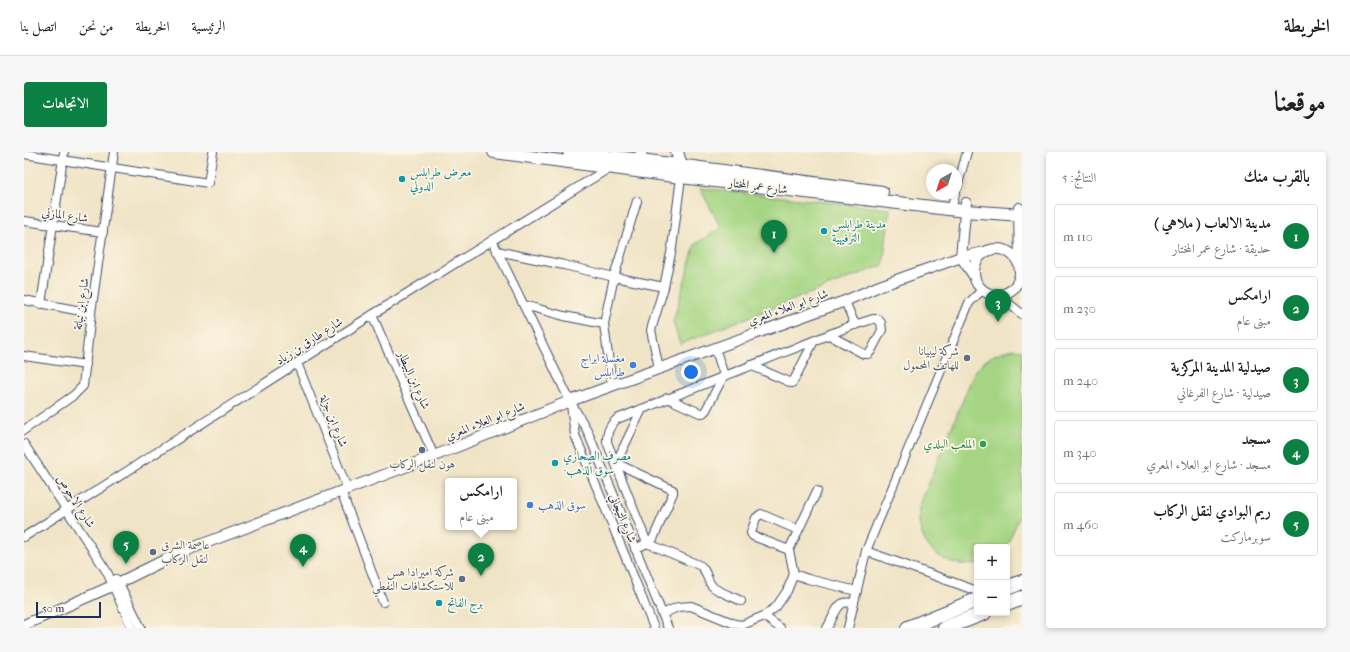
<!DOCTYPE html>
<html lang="ar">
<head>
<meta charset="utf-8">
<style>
	body { margin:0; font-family:"IM FELL French Canon",Amiri,serif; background:#f6f6f6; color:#202124; direction:rtl }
	.controls { position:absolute; right:12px; bottom:12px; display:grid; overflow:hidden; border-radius:4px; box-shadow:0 2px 6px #0003 }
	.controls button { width:36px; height:36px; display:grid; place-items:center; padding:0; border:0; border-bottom:1px solid #e0e0e0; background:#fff; color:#202124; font:20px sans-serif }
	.compass { position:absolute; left:902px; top:12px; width:36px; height:36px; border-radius:50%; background:#fff; box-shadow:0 2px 6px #0003; rotate:219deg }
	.scale { position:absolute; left:12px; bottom:10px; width:65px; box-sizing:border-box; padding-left:4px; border:2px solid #1b2f5e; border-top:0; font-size:11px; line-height:14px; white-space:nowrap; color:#1b2f5e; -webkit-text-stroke:3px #fcf5e5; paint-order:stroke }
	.you { position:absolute; left:667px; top:220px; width:14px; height:14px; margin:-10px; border:3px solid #fff; border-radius:50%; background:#1a73e8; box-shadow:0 0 0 6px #1a73e833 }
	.badge { display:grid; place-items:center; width:26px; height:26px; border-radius:50%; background:#0b8043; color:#fff; font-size:13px; font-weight:700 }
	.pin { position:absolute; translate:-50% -33px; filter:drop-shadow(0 1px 2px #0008) }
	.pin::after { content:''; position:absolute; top:21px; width:14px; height:12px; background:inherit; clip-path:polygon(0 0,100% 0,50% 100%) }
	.popup { position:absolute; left:421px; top:326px; width:72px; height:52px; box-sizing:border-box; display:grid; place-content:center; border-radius:4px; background:#fff; filter:drop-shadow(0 1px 3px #0005); font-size:13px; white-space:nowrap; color:#757577 }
	.popup b { font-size:15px; color:#202124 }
	.popup::after { content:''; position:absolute; left:50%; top:100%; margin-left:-8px; border:8px solid transparent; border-top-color:#fff }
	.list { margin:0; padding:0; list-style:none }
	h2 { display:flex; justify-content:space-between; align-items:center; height:52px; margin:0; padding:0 16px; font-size:17px }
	h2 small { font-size:13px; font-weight:400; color:#757577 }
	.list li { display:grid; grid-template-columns:26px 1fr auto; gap:12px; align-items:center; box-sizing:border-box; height:64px; margin:0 8px 8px; padding:0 8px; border:1px solid #e0e0e0; border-radius:4px }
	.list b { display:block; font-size:15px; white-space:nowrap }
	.list p { margin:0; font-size:13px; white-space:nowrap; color:#757577 }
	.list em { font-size:13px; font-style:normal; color:#757577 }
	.map { position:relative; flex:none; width:998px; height:476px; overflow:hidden; direction:ltr; border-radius:4px }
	header { display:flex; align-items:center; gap:24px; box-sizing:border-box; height:56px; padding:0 20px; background:#fff; border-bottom:1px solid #e0e0e0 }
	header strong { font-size:19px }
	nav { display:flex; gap:22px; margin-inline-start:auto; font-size:14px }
	.intro { display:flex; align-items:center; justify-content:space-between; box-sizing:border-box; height:96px; padding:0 24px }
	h1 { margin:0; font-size:28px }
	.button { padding:10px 18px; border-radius:4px; background:#0b8043; color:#fff; font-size:14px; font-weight:700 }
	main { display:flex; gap:24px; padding:0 24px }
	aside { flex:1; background:#fff; border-radius:4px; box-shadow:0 2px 6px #0003 }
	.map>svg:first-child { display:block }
	.green { fill:#a5d583; stroke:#608270 }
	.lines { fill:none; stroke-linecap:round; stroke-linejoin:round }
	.minor-casing { stroke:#3b4a6e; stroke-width:10 }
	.tertiary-casing { stroke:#3b4a6e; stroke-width:12 }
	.secondary-casing { stroke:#3b4a6e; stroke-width:14 }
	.trunk-casing { stroke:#3b4a6e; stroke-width:16 }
	.minor { stroke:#fff; stroke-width:8 }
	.tertiary { stroke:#fff; stroke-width:10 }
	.secondary { stroke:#fff; stroke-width:12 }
	.trunk { stroke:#fff; stroke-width:14 }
	.culture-dot { fill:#0f9aa8; stroke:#fcf5e5; stroke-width:1.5 }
	.service-dot { fill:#5c6f8a; stroke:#fcf5e5; stroke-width:1.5 }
	.shop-dot { fill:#3f7fe0; stroke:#fcf5e5; stroke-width:1.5 }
	.leisure-dot { fill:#2e9e5b; stroke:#fcf5e5; stroke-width:1.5 }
	.labels { text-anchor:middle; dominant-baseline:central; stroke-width:3.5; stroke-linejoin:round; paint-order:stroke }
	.culture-label { font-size:12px; fill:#0d838f; stroke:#fcf5e5; text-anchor:start }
	.street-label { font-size:12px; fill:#1b2f5e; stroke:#fcf5e5 }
	.service-label { font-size:12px; fill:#4e5e75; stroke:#fcf5e5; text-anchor:end }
	.shop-label { font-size:12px; fill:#366cbe; stroke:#fcf5e5; text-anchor:end }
	.leisure-label { font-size:12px; fill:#27864d; stroke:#fcf5e5; text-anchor:end }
</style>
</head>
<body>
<header>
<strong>الخريطة</strong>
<nav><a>الرئيسية</a><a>الخريطة</a><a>من نحن</a><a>اتصل بنا</a></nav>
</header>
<div class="intro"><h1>موقعنا</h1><a class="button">الاتجاهات</a></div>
<main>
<aside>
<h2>بالقرب منك<small>النتائج: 5</small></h2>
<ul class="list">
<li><span class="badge">1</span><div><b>مدينة الالعاب ( ملاهي )</b><p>حديقة · شارع عمر المختار</p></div><em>110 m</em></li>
<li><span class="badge">2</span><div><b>ارامكس</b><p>مبنى عام</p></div><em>230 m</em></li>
<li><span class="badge">3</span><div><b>صيدلية المدينة المركزية</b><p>صيدلية · شارع الفرغاني</p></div><em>240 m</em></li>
<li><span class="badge">4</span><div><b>مسجد</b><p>مسجد · شارع ابو العلاء المعري</p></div><em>340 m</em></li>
<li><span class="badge">5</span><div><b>ريم البوادي لنقل الركاب</b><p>سوبرماركت</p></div><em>460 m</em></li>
</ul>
</aside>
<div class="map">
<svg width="998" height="476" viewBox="0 0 998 476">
	<rect width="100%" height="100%" fill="#fcf5e5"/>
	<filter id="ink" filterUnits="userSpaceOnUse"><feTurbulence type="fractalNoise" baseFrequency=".025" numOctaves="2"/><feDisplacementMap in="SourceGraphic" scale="8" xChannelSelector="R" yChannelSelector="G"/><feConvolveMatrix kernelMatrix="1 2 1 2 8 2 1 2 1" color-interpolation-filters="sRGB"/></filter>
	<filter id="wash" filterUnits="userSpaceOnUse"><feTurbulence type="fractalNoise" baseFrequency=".012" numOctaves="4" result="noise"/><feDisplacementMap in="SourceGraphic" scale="16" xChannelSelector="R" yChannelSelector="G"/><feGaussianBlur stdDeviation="0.9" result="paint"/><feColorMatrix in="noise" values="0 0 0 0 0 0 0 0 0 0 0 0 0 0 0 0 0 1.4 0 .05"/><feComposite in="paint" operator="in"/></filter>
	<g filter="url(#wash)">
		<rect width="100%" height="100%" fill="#f0e4c6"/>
		<g class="green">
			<polygon points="676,36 866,57 859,113 656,192 649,170 671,92 697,76"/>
			<path d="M990 197 998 198V359L985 389 981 395H953V412C916 417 891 391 895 355L950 221C960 207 972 200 990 197Z"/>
		</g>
	</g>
	<g filter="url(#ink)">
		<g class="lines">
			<g class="minor-casing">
				<g id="minor">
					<polyline points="0,2 184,31 189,0"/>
					<polyline points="609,7 619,0"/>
					<polyline points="932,39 943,0"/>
					<polyline points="613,49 590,125 640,135 627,178 635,216"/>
					<polyline points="929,50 931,42"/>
					<polyline points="0,69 79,80"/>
					<polyline points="468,88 546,249 563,278 644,476"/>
					<polyline points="473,99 540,113 590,125 580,172 588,234"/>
					<polyline points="995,126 998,126"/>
					<polyline points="640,135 648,96 657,25"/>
					<polyline points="974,143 998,162"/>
					<polyline points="0,148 67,161"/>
					<polyline points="821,149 831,173"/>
					<polyline points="17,152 40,0"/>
					<polyline points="500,153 540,164 580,172"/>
					<polyline points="348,163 410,304"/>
					<polyline points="0,204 62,213"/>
					<polyline points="273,211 323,336"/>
					<polyline points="726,213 768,231 770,228 790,189"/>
					<polyline points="643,246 676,261 679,261 682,258 700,223 691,196"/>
					<polyline points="547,253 551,283 604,411 630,476"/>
					<polyline points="0,278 50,243 59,234 67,161 90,0"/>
					<polyline points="0,292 83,420 108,476"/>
					<polyline points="317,339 359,450"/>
					<polyline points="0,385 348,163 585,16"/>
					<polyline points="611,397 623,391 629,387 649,341 649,338 592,311 618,257"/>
					<polyline points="765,398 729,384 727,381 732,366 737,362 774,378"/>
					<polyline points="842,399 953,439"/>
					<polyline points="770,422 784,427 833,439"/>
					<polyline points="92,427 95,431 117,476"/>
					<path d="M717 449C710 445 692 439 688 434 682 427 684 421 677 414L623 391 583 290C583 280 585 274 593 267L824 175 849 167H854L857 171 858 178 847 199 844 202H840L805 183"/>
					<polyline points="638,462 654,455 667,454 711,472 718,473 740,464 752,455 763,439 770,422 765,398 793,339"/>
					<polyline points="740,464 756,476"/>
					<path d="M803 476C807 470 813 452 820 451 823 450 827 451 830 451"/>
					<polyline points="824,476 842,399 945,151 958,138"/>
				</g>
			</g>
			<g class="tertiary-casing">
				<g id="tertiary">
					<polyline points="942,51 937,105 950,124"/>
					<polyline points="995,56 996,114"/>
					<circle cx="973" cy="120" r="23"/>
					<polyline points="0,473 88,434 155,401 410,304 546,249 821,149 853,135 937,105 961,100"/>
				</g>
			</g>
			<g class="secondary-casing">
				<g id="secondary">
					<polyline points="470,0 657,25 941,59 998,63"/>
					<polyline points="545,0 609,7 858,40"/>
					<polyline points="653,0 657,13"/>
				</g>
			</g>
			<g class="trunk-casing">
				<g id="trunk">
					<polyline points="983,436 998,430"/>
					<polyline points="983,452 998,446"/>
					<polyline points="884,476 953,448"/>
					<polyline points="921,476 960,461"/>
				</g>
			</g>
			<use href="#minor" class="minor"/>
			<use href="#tertiary" class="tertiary"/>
			<use href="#secondary" class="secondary"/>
			<use href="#trunk" class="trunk"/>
		</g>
	</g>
	<g class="culture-dot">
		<circle cx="378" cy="27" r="4"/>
		<circle cx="800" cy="79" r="4"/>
		<circle cx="531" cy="311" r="4"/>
		<circle cx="415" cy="451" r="4"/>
	</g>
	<g class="service-dot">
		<circle cx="943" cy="206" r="4"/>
		<circle cx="398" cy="298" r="4"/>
		<circle cx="129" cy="400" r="4"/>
		<circle cx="438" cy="427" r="4"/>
	</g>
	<g class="shop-dot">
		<circle cx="609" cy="213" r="4"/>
		<circle cx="506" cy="353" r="4"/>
	</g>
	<circle class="leisure-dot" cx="959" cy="292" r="4"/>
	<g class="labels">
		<g class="culture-label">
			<text x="386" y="20">معرض طرابلس<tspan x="386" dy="14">الدولي</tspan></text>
			<text x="808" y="72">مدينة طرابلس<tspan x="808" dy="14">الترفيهية</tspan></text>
			<text x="539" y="304">مصرف الصحاري<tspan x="539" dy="14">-سوق الذهب</tspan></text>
			<text x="423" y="451">برج الفاتح</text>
		</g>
		<g class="street-label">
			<text transform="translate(734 34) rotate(7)">شارع عمر المختار</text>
			<text transform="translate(41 63) rotate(8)">شارع المازني</text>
			<text transform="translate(57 152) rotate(-82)">شارع ابن نباتة</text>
			<text transform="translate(764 155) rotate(-20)">شارع ابو العلاء المعري</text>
			<text transform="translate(285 189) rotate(-33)">شارع طارق بن زياد</text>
			<text transform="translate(390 228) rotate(66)">شارع ابن البيطار</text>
			<text transform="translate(310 269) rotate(68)">شارع ابن جزلة</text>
			<text transform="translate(461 269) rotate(-22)">شارع ابو العلاء المعري</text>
			<text transform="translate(52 349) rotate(57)">شارع الاحوص</text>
			<text transform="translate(599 366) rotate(67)">شارع التيجاني</text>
		</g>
		<g class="service-label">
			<text x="935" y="199">شركة ليبيانا<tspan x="935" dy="14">للهاتف المحمول</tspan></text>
			<text x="398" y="312" text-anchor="middle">هون لنقل الركاب</text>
			<text x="137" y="393" text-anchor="start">عاصمة الشرق<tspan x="137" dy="14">لنقل الركاب</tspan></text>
			<text x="430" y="420">شركة اميرادا هس<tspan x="430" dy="14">للاستكشافات النفطي</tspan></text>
		</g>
		<g class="shop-label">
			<text x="601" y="206">مغسلة ابراج<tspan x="601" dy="14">طرابلس</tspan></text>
			<text x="514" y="353" text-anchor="start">سوق الذهب</text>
		</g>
		<g class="leisure-label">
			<text x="951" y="292">الملعب البلدي</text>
		</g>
	</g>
</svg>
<div class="controls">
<button>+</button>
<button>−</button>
</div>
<svg class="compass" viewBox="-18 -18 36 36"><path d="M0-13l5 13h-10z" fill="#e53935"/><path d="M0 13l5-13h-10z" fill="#757577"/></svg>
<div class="scale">50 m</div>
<div class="you"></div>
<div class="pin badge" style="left:750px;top:101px">1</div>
<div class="pin badge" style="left:457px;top:424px">2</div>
<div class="popup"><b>ارامكس</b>مبنى عام</div>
<div class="pin badge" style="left:974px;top:170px">3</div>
<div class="pin badge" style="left:279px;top:415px">4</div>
<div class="pin badge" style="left:102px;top:412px">5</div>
</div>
</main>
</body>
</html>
